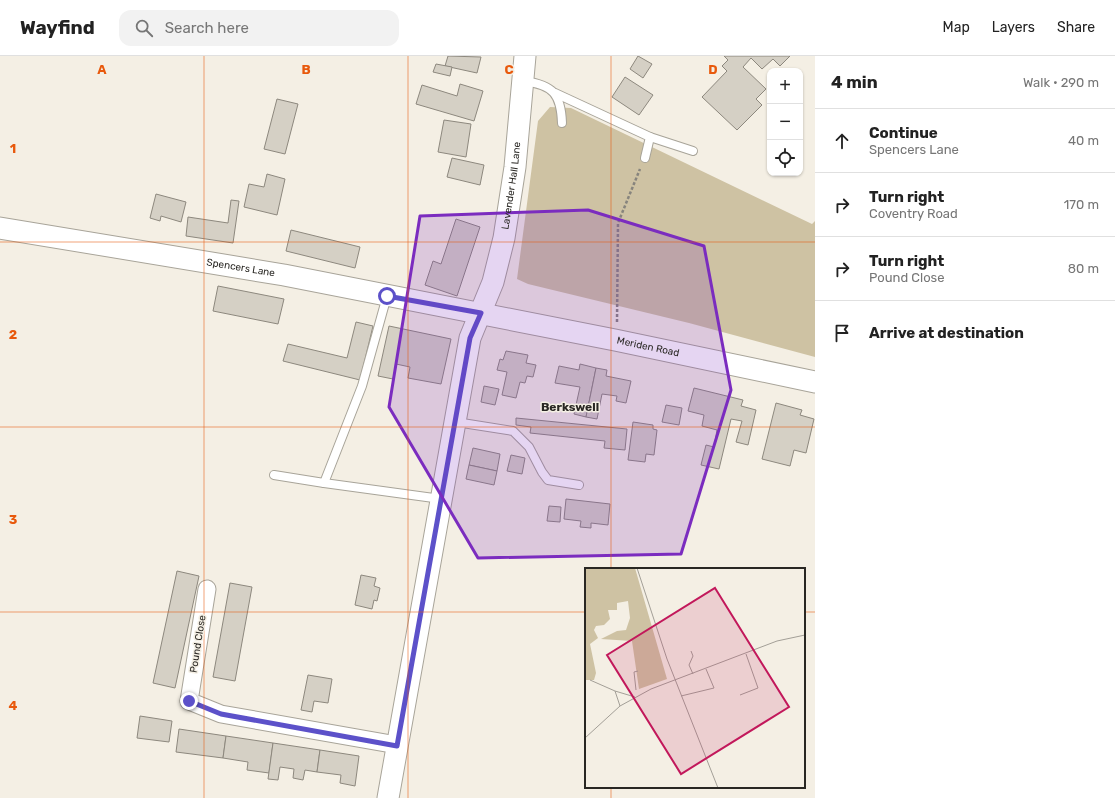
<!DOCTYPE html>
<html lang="en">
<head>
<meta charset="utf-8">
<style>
	body { margin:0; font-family:Rubik,sans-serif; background:#f2f2f2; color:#222 }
	.controls { position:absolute; right:12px; top:12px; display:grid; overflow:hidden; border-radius:8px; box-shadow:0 1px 3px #0004 }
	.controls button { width:36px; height:36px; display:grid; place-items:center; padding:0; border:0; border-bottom:1px solid #e0e0e0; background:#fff; color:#222; font:20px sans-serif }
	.stop { position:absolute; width:12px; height:12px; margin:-9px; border:3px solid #5c51c9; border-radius:50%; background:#fff }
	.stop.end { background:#5c51c9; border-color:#fff; box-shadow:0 1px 4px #0008 }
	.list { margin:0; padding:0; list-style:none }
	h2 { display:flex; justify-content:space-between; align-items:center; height:52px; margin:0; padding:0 16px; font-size:17px }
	h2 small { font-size:13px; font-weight:400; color:#767676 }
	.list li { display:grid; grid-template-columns:26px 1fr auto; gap:12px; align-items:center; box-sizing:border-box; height:64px; padding:0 16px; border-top:1px solid #e0e0e0 }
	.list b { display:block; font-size:15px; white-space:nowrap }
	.list p { margin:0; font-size:13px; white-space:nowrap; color:#767676 }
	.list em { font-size:13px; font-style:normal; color:#767676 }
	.icon { flex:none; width:22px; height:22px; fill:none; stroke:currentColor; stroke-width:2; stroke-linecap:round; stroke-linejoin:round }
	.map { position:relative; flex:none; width:815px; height:742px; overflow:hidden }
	header { display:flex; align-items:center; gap:24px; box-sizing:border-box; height:56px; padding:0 20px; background:#fff; border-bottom:1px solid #e0e0e0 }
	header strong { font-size:19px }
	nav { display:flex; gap:22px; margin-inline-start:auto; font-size:14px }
	.search { width:280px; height:36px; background:#f2f2f2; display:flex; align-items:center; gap:10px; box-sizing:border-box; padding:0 14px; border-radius:12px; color:#767676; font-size:15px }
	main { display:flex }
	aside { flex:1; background:#fff }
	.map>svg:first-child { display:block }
	.green { fill:#cec2a3 }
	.building { fill:#d5d0c5; stroke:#8d887e }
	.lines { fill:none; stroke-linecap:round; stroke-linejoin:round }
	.service-casing { stroke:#a8a499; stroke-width:10 }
	.minor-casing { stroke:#a8a499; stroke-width:19 }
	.tertiary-casing { stroke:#a8a499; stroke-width:23 }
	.path { stroke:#87847d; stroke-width:2.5; stroke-dasharray:3 2; stroke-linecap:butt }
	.service { stroke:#fff; stroke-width:8 }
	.minor { stroke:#fff; stroke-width:17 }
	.tertiary { stroke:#fff; stroke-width:21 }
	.route { stroke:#5c51c9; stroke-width:5 }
	.marked { fill:#7b2cbf; fill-opacity:0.2; stroke:#7b2cbf; stroke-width:3; stroke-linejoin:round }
	.grid { fill:none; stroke:#e8590c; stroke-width:1; stroke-opacity:0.55 }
	.labels { text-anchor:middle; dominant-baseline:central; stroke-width:3; stroke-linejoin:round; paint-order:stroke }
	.street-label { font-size:10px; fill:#292723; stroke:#f4efe4 }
	.quarter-label { font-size:12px; font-weight:bold; fill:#292723; stroke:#f4efe4 }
	.inset-road { fill:none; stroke:#a39f97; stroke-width:1 }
	.view { fill:#c2185b; fill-opacity:0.15; stroke:#c2185b; stroke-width:2 }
	.inset-edge { fill:none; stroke:#292723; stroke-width:2 }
	.grid-label { font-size:13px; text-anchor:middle; font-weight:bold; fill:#e8590c; stroke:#f4efe4; stroke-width:3; stroke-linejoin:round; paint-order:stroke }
</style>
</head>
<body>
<header>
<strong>Wayfind</strong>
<div class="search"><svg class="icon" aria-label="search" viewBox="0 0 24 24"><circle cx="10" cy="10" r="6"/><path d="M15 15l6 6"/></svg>Search here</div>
<nav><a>Map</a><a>Layers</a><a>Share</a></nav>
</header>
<main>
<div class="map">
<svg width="815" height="742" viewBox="0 0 815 742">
	<rect width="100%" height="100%" fill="#f4efe4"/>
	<polygon class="green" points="550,51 571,52 812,168 815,165 815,301 689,267 528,228 517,223 538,65"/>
	<g class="building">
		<polygon points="448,0 481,1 477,17 445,10"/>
		<polygon points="638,0 652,8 643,22 630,13"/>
		<polygon points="724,0 790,0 780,10 773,3 762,13 751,2 743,11 766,33 756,43 762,49 737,74 702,41 727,15 722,10 728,4"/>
		<polygon points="436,8 452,11 450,20 433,16"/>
		<polygon points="625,21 653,39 639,59 612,41"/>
		<polygon points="460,28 483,35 474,65 416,48 422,29 457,40"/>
		<polygon points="277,43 298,48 285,98 264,93"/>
		<polygon points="444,64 471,68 466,101 438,96"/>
		<polygon points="452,102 484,109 480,129 447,121"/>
		<polygon points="267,118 285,123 277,159 244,151 249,128 264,131"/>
		<polygon points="156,138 186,146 181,166 161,160 160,165 150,162"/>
		<polygon points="231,144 239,145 233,187 186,180 188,161 228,167"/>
		<polygon points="456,163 480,171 457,240 425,229 433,205 441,208"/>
		<polygon points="291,174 360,191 355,212 286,195"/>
		<polygon points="218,230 284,243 278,268 213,255"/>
		<polygon points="356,266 373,270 360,324 283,305 288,288 347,302"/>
		<polygon points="389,270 451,283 441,328 408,322 410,311 396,308 393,323 378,320"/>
		<polygon points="506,295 528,299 526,307 536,309 533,321 527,320 525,327 520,326 516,342 502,339 507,316 497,314 500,303 503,304"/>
		<polygon points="580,308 596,312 586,361 574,358 580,331 555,327 559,310 579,314"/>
		<polygon points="596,312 607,314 606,320 631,325 626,347 616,345 617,340 602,338 597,363 586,361"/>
		<polygon points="484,330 499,333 495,349 481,346"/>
		<polygon points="694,332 743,344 741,350 756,354 748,389 736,386 742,365 731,363 719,413 701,409 706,389 714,391 717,374 702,370 704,359 688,355"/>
		<polygon points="776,347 802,354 800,359 814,363 806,397 794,394 790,410 762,403"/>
		<polygon points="666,349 682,352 679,369 662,366"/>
		<polygon points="516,362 627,373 625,394 604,392 605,385 530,377 531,371 516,369"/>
		<polygon points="633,366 653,369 653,373 657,374 654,399 646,398 645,406 628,404"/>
		<polygon points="473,392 500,398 497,415 469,409"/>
		<polygon points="511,399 525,402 522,418 507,415"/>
		<polygon points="469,409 497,415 494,429 466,423"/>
		<polygon points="566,443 610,448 608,469 591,467 591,472 580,471 581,465 564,463"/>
		<polygon points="549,450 561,451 560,466 547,465"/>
		<polygon points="177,515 199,520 175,632 153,627"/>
		<polygon points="361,519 376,522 374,530 380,532 377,545 374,544 372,553 355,549"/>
		<polygon points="230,527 252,531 235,625 213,621"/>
		<polygon points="308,619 332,623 328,647 314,645 312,656 301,654"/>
		<polygon points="140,660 172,665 169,686 137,682"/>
		<polygon points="179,673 226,680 223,702 176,696"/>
		<polygon points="226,680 273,687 269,717 247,714 248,706 223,702"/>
		<polygon points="273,687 320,694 317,716 305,714 303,724 293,722 294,713 280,711 278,724 268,723"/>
		<polygon points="320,694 359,700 355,730 340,727 341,719 317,716"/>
	</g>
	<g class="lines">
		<g class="service-casing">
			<g id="service">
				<path d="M524 25C553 29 561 38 562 67"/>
				<polyline points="555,37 650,81 645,102"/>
				<polyline points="650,81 693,95"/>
				<polyline points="387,240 362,330 324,427 441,443"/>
				<polyline points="456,366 513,375 529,391 542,416 548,424 579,429"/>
				<polyline points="274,419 324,427"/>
			</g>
		</g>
		<g class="minor-casing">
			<polyline id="minor" points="207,533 189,645 221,658 397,689"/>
		</g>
		<g class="tertiary-casing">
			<g id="tertiary">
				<path id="s1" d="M0 172 284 219 615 284 815 326"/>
				<path id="s2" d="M388 742 470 282 493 226 504 182 515 111 525 0"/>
			</g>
		</g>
		<polyline class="path" points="617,266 618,167 640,113"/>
		<use href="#service" class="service"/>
		<use href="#minor" class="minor"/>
		<use href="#tertiary" class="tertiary"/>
	</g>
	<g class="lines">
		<polyline class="route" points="189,645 221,658 397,690 470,282 481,257 387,240"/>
	</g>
	<path class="marked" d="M588 154 704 190 731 334 681 498 478 502 389 351 420 160Z"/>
	<path class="grid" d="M204 0V742M408 0V742M611 0V513M0 186H815M0 371H815M0 556H586M804 556H815M611 731V742"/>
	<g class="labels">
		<g class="street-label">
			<text stroke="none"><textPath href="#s2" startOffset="626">Lavender Hall Lane</textPath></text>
			<text stroke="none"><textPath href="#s1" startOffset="244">Spencers Lane</textPath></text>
			<text stroke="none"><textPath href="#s1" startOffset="659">Meriden Road</textPath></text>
			<text transform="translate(198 588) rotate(-81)">Pound Close</text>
		</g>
		<g class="quarter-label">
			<text x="570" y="351">Berkswell</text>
		</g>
	</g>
	<g transform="translate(585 512)">
		<rect width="220" height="220" fill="#f4efe4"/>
		<path d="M0 0H50L82 111 54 121 47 73 16 71 32 63 41 62 45 50 43 33 32 35V42H23L25 51 19 57 11 58 9 62 13 70 5 76 11 105 9 112H0Z" fill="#cec2a3"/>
		<path class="inset-road" d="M52 0 82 91 133 220M106 83 108 88 104 97 108 106M5 112 30 123 50 129M51 122 49 104 53 103M30 123 35 138M155 127 173 120 161 86M96 128 129 120 121 101M0 170 35 138 66 121 192 73 220 67"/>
		<path class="view" d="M130 20 204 139 96 206 22 87Z"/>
		<rect width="220" height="220" class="inset-edge"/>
	</g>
	<g class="grid-label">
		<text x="102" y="18">A</text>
		<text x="306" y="18">B</text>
		<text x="509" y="18">C</text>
		<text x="713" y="18">D</text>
		<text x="13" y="97">1</text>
		<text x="13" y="283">2</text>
		<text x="13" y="468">3</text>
		<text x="13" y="654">4</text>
	</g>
</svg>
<div class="controls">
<button>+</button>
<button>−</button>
<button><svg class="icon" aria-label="locate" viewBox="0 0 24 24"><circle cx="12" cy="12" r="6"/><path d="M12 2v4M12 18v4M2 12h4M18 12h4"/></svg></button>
</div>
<div class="stop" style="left:387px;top:240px"></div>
<div class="stop end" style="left:189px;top:645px"></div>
</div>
<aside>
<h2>4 min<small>Walk · 290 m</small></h2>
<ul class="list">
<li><svg class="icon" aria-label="ahead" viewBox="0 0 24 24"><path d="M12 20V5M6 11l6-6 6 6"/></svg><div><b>Continue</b><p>Spencers Lane</p></div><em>40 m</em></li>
<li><svg class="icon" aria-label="right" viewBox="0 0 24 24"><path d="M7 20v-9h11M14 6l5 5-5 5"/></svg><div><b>Turn right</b><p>Coventry Road</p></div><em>170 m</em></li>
<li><svg class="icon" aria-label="right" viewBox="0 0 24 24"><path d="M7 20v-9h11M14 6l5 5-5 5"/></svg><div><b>Turn right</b><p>Pound Close</p></div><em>80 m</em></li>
<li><svg class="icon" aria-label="arrive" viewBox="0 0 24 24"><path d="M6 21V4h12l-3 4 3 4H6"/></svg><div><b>Arrive at destination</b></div></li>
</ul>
</aside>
</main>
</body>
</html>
